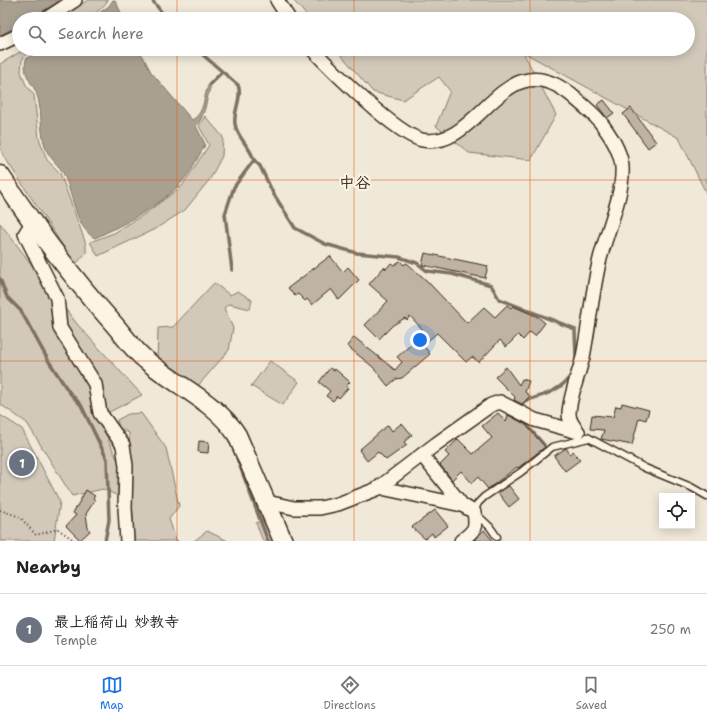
<!DOCTYPE html>
<html lang="en">
<head>
<meta charset="utf-8">
<style>
	body { margin:0; font-family:"Shantell Sans","Klee One",sans-serif; background:#f6f6f6; color:#222 }
	.controls { position:absolute; right:12px; bottom:12px; display:grid; overflow:hidden; border-radius:0px; box-shadow:0 2px 10px #0003 }
	.controls button { width:36px; height:36px; display:grid; place-items:center; padding:0; border:0; border-bottom:1px solid #e0e0e0; background:#fff; color:#222; font:20px sans-serif }
	.you { position:absolute; left:420px; top:340px; width:14px; height:14px; margin:-10px; border:3px solid #fff; border-radius:50%; background:#1a73e8; box-shadow:0 0 0 6px #1a73e833 }
	.badge { display:grid; place-items:center; width:26px; height:26px; border-radius:50%; background:#1a73e8; color:#fff; font-size:13px; font-weight:700 }
	.pin { position:absolute; translate:-50% -50%; border:2px solid #fff; box-shadow:0 1px 4px #0006 }
	.list { margin:0; padding:0; list-style:none }
	h2 { display:flex; justify-content:space-between; align-items:center; height:52px; margin:0; padding:0 16px; font-size:17px }
	h2 small { font-size:13px; font-weight:400; color:#767676 }
	.list li { display:grid; grid-template-columns:26px 1fr auto; gap:12px; align-items:center; box-sizing:border-box; height:72px; padding:0 16px; border-top:1px solid #e0e0e0 }
	.list b { display:block; font-size:15px; white-space:nowrap }
	.list p { margin:0; font-size:13px; white-space:nowrap; color:#767676 }
	.list em { font-size:13px; font-style:normal; color:#767676 }
	.icon { flex:none; width:22px; height:22px; fill:none; stroke:currentColor; stroke-width:2; stroke-linecap:round; stroke-linejoin:round }
	.map { position:relative; flex:none; width:707px; height:541px; overflow:hidden }
	.search { position:absolute; background:#fff; box-shadow:0 2px 10px #0003; left:12px; right:12px; top:12px; height:44px; display:flex; align-items:center; gap:10px; box-sizing:border-box; padding:0 14px; border-radius:22px; color:#767676; font-size:15px }
	.sheet { height:124px; background:#fff }
	nav { display:flex; justify-content:space-around; align-items:center; box-sizing:border-box; height:56px; border-top:1px solid #e0e0e0; background:#fff; font-size:11px; color:#767676 }
	nav a { display:grid; justify-items:center; gap:2px }
	nav .on { color:#1a73e8 }
	.map>svg:first-child { display:block }
	.green { fill:#d2c9ba; stroke:#867a6c }
	.water { fill:#aaa091; stroke:#7e7163 }
	.lines { fill:none; stroke-linecap:round; stroke-linejoin:round }
	.stream { stroke:#7e7163; stroke-width:3.5 }
	.building { fill:#beb3a4; stroke:#3b2a1e }
	.lane-casing { stroke:#3b2a1e; stroke-width:9 }
	.street-casing { stroke:#3b2a1e; stroke-width:16 }
	.secondary-casing { stroke:#3b2a1e; stroke-width:21 }
	.path { stroke:#3b2a1e; stroke-width:2; stroke-dasharray:1 3; stroke-linecap:butt }
	.lane { stroke:#fcf5e5; stroke-width:6 }
	.street { stroke:#fcf5e5; stroke-width:13 }
	.secondary { stroke:#fcf5e5; stroke-width:18 }
	.grid { fill:none; stroke:#df570d; stroke-width:1; stroke-opacity:0.55 }
	.labels { text-anchor:middle; dominant-baseline:central; stroke-width:4; stroke-linejoin:round; paint-order:stroke }
	.neighbourhood-label { font-size:16px; font-weight:bold; fill:#3b2a1e; stroke:#fcf5e5 }
</style>
</head>
<body>
<div class="map">
<svg width="707" height="541" viewBox="0 0 707 541">
	<rect width="100%" height="100%" fill="#f0e9d9"/>
	<filter id="ink" filterUnits="userSpaceOnUse"><feTurbulence type="fractalNoise" baseFrequency=".025" numOctaves="2"/><feDisplacementMap in="SourceGraphic" scale="8" xChannelSelector="R" yChannelSelector="G"/><feConvolveMatrix kernelMatrix="1 2 1 2 8 2 1 2 1" color-interpolation-filters="sRGB"/></filter>
	<g filter="url(#ink)">
		<g class="green">
			<path d="M88 0H108C96 19 78 19 58 19Z"/>
			<polygon points="293,0 707,0 707,195 679,138 523,52 556,115 531,160 469,153 436,126 450,91 439,77 403,100 373,92 336,49 688,49 688,19 310,19"/>
			<polygon points="20,52 27,53 22,60 21,72 26,85 34,95 39,138 47,160 60,173 86,244 86,253 77,263 71,258 3,155 0,147 0,64"/>
			<polygon points="205,116 223,137 222,156 210,179 185,210 155,229 98,256 90,242 114,233 146,213 182,186 209,145 199,126"/>
			<polygon points="0,223 77,324 142,395 98,418 119,463 118,496 103,489 72,496 27,423 0,404"/>
			<polygon points="214,283 230,295 238,291 252,300 250,309 229,304 224,308 233,328 229,350 197,387 157,362 158,328 173,327"/>
			<polygon points="270,361 299,382 283,405 251,386"/>
			<polygon points="141,413 166,448 179,506 169,519 176,540 178,541 134,541 129,433 119,428 117,420 128,414"/>
			<polygon points="0,415 22,429 60,502 54,541 0,541"/>
			<polygon points="265,519 275,541 263,541 256,523"/>
			<polygon points="207,531 228,541 194,541"/>
		</g>
		<g class="water">
			<polygon points="0,0 61,0 30,19 19,19 19,25 0,35"/>
			<polygon points="113,0 115,0 124,19 91,19 109,6"/>
			<path d="M40 49H139L151 72 192 120C207 111 202 94 211 80L213 81C206 94 207 115 196 126L205 144 204 147C197 159 190 173 181 183 160 206 123 225 95 238 74 227 73 190 62 171 56 162 48 157 45 146 40 131 42 114 38 98 34 82 22 78 26 59Z"/>
		</g>
		<g class="lines">
			<g class="stream">
				<polyline points="152,0 167,19"/>
				<path d="M196 49 238 85C243 96 233 111 235 124 237 138 250 146 254 160L234 187 225 214 232 270"/>
				<polyline points="210,84 222,72"/>
				<polyline points="254,160 260,166 273,193 295,228 325,244 357,253 399,257 417,263 427,271 452,274 491,285 499,299 575,329 576,359"/>
				<polyline points="0,279 7,297 21,311 48,360 69,392 81,405 107,459 109,520 105,541"/>
				<path d="M520 410 524 401C542 396 565 390 573 371"/>
				<polyline points="521,419 544,445"/>
				<polyline points="237,458 268,541"/>
			</g>
		</g>
		<g class="building">
			<polygon points="604,100 614,113 607,118 597,105"/>
			<polygon points="631,108 656,142 648,148 623,114"/>
			<polygon points="425,253 488,266 485,278 422,265"/>
			<polygon points="330,256 343,272 348,267 359,280 339,300 331,289 312,305 307,299 305,301 298,294 295,296 288,288"/>
			<polygon points="400,261 404,265 406,263 408,264 426,280 467,323 484,307 495,317 507,305 511,308 513,306 538,317 545,323 535,336 530,332 523,340 518,335 506,347 500,340 479,362 472,357 466,362 437,333 423,345 430,354 402,378 396,379 388,386 373,367 347,346 354,337 395,370 402,362 397,357 425,332 410,316 407,320 405,318 393,325 379,339 365,325 388,301 369,284 384,267 386,269 391,263 394,265"/>
			<polygon points="506,367 519,385 522,379 529,381 525,392 530,396 522,404 514,400 515,397 495,377"/>
			<polygon points="330,368 334,371 335,369 350,382 346,386 348,388 339,398 337,396 333,401 326,396 330,391 319,382"/>
			<polygon points="622,403 649,410 646,420 639,418 632,445 601,439 604,430 590,429 592,415 613,417 616,406 621,407"/>
			<polygon points="498,413 506,422 508,415 525,424 545,447 518,468 517,467 488,489 478,477 472,483 461,471 452,480 440,465 449,456 445,452 458,439 473,454 492,438 482,426"/>
			<polygon points="402,423 412,435 404,442 407,445 386,460 378,452 367,461 359,450 388,425 392,431"/>
			<polygon points="199,441 209,442 208,453 198,452"/>
			<polygon points="566,448 570,454 573,451 580,460 565,471 554,456"/>
			<polygon points="509,486 519,499 509,507 498,493"/>
			<polygon points="86,490 95,496 93,498 95,500 86,514 88,528 90,531 80,540 66,526 76,515 73,513"/>
			<polygon points="435,510 448,526 434,537 432,533 425,539 412,527"/>
			<polygon points="484,530 493,541 474,541 480,534"/>
		</g>
		<g class="lines">
			<g class="lane-casing">
				<g id="lane">
					<polyline points="587,437 645,468 691,487 707,496"/>
					<polyline points="497,537 490,527 474,512 478,503 484,497 521,472 552,447 589,438"/>
				</g>
			</g>
			<g class="street-casing">
				<g id="street">
					<polyline points="277,0 289,19"/>
					<polyline points="46,19 75,0"/>
					<polyline points="0,44 19,35"/>
					<path d="M312 49C332 70 396 134 422 140 481 152 504 33 577 100 586 108 597 116 604 127 612 138 621 152 622 167 624 195 605 235 599 263 592 294 589 326 583 357 579 373 569 399 569 414 569 421 574 427 578 432"/>
					<polyline points="32,223 25,234 57,298 60,328 95,384 100,413 123,445 126,466 125,508 127,541"/>
					<polyline points="422,455 462,505"/>
					<path d="M381 486 386 489 462 505 474 512C477 529 474 531 461 541"/>
					<polyline points="267,502 294,508 320,508 338,504 377,489 436,444 491,405 500,402 535,420 578,432"/>
				</g>
			</g>
			<g class="secondary-casing">
				<path id="secondary" d="M0 175C34 226 71 276 112 322 123 334 133 350 146 360 175 385 216 402 237 435L283 541"/>
			</g>
			<g class="path">
				<polyline points="0,510 20,517 36,535 58,529 75,541"/>
				<polyline points="87,541 89,541"/>
			</g>
			<use href="#lane" class="lane"/>
			<use href="#street" class="street"/>
			<use href="#secondary" class="secondary"/>
		</g>
	</g>
	<path class="grid" d="M177 0V19M354 0V19M530 0V19M177 49V541M354 49V541M530 49V541M0 180H707M0 361H707"/>
	<g class="labels">
		<g class="neighbourhood-label">
			<text x="355" y="182">中谷</text>
		</g>
	</g>
</svg>
<div class="controls">
<button><svg class="icon" aria-label="locate" viewBox="0 0 24 24"><circle cx="12" cy="12" r="6"/><path d="M12 2v4M12 18v4M2 12h4M18 12h4"/></svg></button>
</div>
<div class="you"></div>
<div class="pin badge" style="left:22px;top:463px;background:#6b7280">1</div>
<div class="search"><svg class="icon" aria-label="search" viewBox="0 0 24 24"><circle cx="10" cy="10" r="6"/><path d="M15 15l6 6"/></svg>Search here</div>
</div>
<section class="sheet">
<h2>Nearby<small></small></h2>
<ul class="list">
<li><span class="badge" style="background:#6b7280">1</span><div><b>最上稲荷山 妙教寺</b><p>Temple</p></div><em>250 m</em></li>
</ul>
</section>
<nav>
<a class="on"><svg class="icon" aria-label="map" viewBox="0 0 24 24"><path d="M3 6l6-2 6 2 6-2v14l-6 2-6-2-6 2zM9 4v14M15 6v14"/></svg>Map</a>
<a><svg class="icon" aria-label="directions" viewBox="0 0 24 24"><path d="M12 3l9 9-9 9-9-9zM9 14v-3h6M13 9l2 2-2 2"/></svg>Directions</a>
<a><svg class="icon" aria-label="saved" viewBox="0 0 24 24"><path d="M7 4h10v16l-5-4-5 4z"/></svg>Saved</a>
</nav>
</body>
</html>
